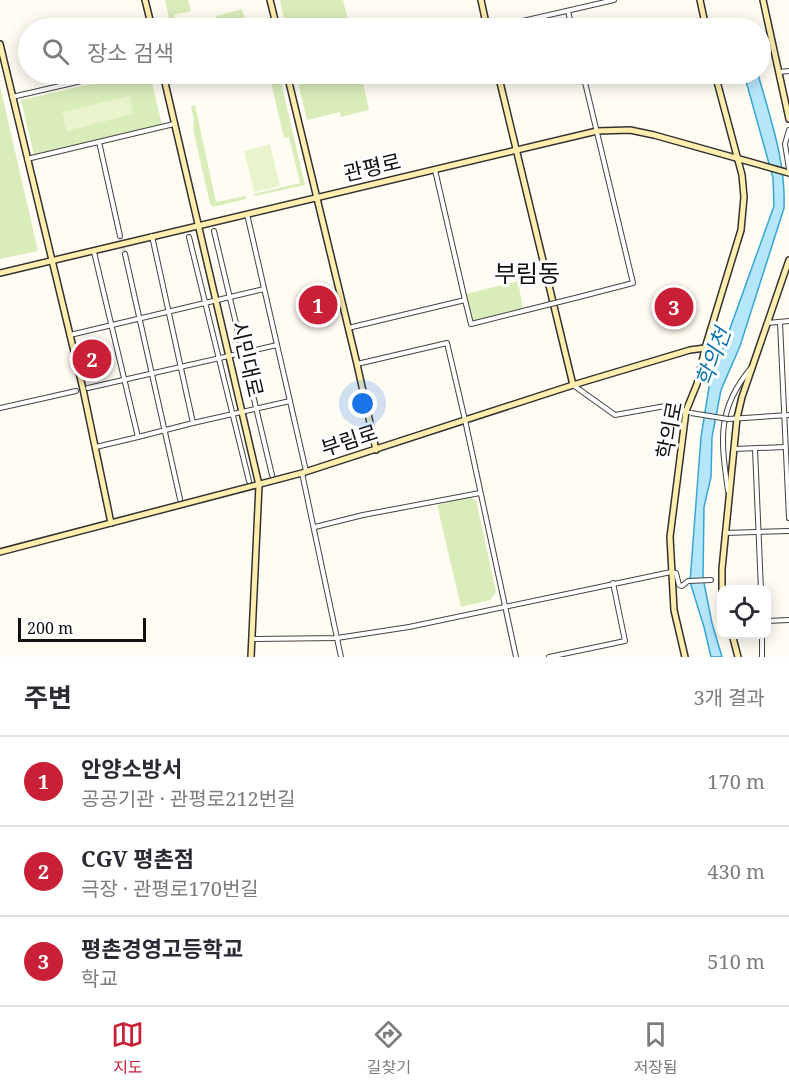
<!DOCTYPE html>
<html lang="ko">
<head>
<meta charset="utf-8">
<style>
	body { margin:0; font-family:"Noto Serif","Noto Sans KR",serif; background:#f2f2f3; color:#2b2b33 }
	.controls { position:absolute; right:18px; bottom:18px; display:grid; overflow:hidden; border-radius:12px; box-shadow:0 3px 15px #0003 }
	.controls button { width:54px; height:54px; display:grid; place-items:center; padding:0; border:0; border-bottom:2px solid #e1e1e2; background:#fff; color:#2b2b33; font:30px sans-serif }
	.scale { position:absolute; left:18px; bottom:15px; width:128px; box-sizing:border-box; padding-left:6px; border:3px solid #101010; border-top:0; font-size:16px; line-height:21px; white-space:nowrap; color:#101010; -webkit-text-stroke:4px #fff; paint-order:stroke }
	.you { position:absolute; left:363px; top:404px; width:21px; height:21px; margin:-15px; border:4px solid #fff; border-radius:50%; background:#1a73e8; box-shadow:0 0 0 9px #1a73e833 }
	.badge { display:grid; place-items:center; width:39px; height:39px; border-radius:50%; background:#c91f37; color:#fff; font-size:20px; font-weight:700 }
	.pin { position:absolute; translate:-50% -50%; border:3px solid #fff; box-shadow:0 2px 6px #0006 }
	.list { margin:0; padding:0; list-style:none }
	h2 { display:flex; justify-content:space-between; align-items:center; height:78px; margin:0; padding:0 24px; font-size:26px }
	h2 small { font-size:20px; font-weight:400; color:#7c7c81 }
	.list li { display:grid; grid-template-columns:39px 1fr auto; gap:18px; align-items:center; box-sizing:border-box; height:90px; padding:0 24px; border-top:2px solid #e1e1e2 }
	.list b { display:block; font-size:22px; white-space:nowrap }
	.list p { margin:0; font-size:20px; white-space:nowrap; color:#7c7c81 }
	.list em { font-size:20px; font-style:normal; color:#7c7c81 }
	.icon { flex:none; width:33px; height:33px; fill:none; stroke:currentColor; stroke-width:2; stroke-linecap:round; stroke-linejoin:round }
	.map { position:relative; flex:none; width:789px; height:657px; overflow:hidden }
	.search { position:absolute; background:#fff; box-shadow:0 3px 15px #0003; left:18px; right:18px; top:18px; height:66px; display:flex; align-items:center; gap:15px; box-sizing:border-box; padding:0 21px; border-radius:33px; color:#7c7c81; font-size:22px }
	.sheet { height:348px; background:#fff }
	nav { display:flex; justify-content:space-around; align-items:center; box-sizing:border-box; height:84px; border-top:2px solid #e1e1e2; background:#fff; font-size:16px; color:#7c7c81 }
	nav a { display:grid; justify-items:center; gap:3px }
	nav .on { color:#c91f37 }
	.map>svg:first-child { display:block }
	.green { fill:#d9edba }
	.pitch { fill:#e9f3cc }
	.water { fill:#b5e6fa; stroke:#37a5d5; stroke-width:1.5 }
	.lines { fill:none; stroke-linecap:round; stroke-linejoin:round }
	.street-tunnel { stroke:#dbd9d1; stroke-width:4; stroke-dasharray:4 2; stroke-linecap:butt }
	.street-casing { stroke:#434343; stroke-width:6 }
	.secondary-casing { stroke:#323232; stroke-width:8 }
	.street { stroke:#fff; stroke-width:4 }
	.secondary { stroke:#ffeeae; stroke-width:5 }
	.street-bridge-casing { stroke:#434343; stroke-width:6; stroke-linecap:butt }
	.street-bridge { stroke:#fff; stroke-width:4 }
	.labels { text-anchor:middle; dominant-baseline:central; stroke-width:6; stroke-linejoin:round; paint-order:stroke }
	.street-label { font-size:21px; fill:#101010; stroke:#fff }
	.water-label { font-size:22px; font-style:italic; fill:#1176ab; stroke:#fff }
	.quarter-label { font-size:24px; fill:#101010; stroke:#fff }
</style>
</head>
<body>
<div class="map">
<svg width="789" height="657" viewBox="0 0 789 657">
	<rect width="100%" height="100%" fill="#fffcf3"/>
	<g class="green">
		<polygon points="165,0 188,0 191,11 174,15 177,28 171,28"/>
		<polygon points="280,0 343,0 350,28 286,28"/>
		<polygon points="242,9 247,28 219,28 216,16"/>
		<polygon points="135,74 150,74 162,125 34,155 21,100"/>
		<polygon points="269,74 279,74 305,185 255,196 254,194 300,183 289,137 284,138"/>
		<polygon points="296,74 361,74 369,110 341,117 340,112 307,120"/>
		<polygon points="0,86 38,251 0,259"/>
		<polygon points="195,105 216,202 245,196 246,199 213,207 210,204 193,129 194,121 191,106"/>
		<polygon points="518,281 523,309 472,322 466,294"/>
		<polygon points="470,497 476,500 496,592 490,600 461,607 437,505"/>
	</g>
	<g class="pitch">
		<polygon points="129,96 133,114 67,131 62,112"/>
		<polygon points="270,144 280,186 254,192 244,151"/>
	</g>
	<path class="water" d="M744 74H758C770 118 786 161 784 208L740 346 721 390 712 437 711 477 704 507 703 578 712 623 722 657H711L704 627 690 582 701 437 709 387 774 206 773 178Z"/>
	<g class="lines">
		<polyline class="street-tunnel" points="120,236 125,254"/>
		<g class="street-casing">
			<g id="street">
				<polyline points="568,11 572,28"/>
				<polyline points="492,28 614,0"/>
				<polyline points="779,72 789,71"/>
				<polyline points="12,97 112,74"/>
				<polyline points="789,130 785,144 789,169"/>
				<polyline points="99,142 120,236"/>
				<polyline points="27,159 174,124"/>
				<polyline points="247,214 306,471"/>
				<polyline points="214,231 272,475"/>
				<polyline points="152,236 193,423 290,401"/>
				<polyline points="189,237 249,481"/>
				<polyline points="94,252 138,437 96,447"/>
				<polyline points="125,254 180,499"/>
				<polyline points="579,297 633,283 583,74"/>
				<polyline points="465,300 471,324 523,311"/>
				<polyline points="767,323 789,321"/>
				<polyline points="780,323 789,518"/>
				<polyline points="348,328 465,300 435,170"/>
				<polyline points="70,335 264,289"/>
				<polyline points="357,364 447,343 465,420 516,657"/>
				<polyline points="573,385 615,415 671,405 688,412"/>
				<polyline points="88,388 277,345"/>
				<polyline points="0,408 76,391"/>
				<polyline points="728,419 789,415"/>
				<polyline points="138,437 193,423"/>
				<polyline points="734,449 785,447"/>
				<polyline points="755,449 761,590"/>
				<polyline points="302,473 341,657"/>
				<path d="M728 491C721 441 716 410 751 368"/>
				<polyline points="315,527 363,515 480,493"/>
				<polyline points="725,533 789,531"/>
				<polyline points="766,621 789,620"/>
				<polyline points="252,639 337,638 409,627 671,572 676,573 679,585 682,586 688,581 711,580"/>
				<polyline points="549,657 625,641 613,583"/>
				<polyline points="762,657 762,634"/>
			</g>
		</g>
		<g class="secondary-casing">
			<g id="secondary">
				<polyline points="145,0 152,28"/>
				<polyline points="270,0 277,28"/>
				<polyline points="481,0 487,28"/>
				<polyline points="700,0 706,28"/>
				<polyline points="763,0 789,119"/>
				<polyline points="0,44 83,389 111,523"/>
				<polyline points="163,74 259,485 251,657"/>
				<polyline points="287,74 357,364 376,450"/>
				<polyline points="498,74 573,385"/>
				<polyline points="0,273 597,131 630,130 654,135 789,173"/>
				<polyline points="0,552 302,473 573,385 690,350 705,348"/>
				<polyline points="722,590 722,569 737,418 742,397 789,260"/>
				<polyline points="732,634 738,657"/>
				<polyline points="685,657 674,610 670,537 686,411 697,384 705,348 741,230 744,197 742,175 715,74"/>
			</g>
		</g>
		<use href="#street" class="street"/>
		<use href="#secondary" class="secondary"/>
		<g class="street-bridge-casing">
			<g id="street-bridge">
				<polyline points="523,311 579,297"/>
				<polyline points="691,413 728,419"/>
			</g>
		</g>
		<use href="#street-bridge" class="street-bridge"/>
	</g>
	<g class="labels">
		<g class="street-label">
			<text transform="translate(372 167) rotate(-13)">관평로</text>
			<text transform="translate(248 359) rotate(77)">시민대로</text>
			<text transform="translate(669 430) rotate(-79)">학의로</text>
			<text transform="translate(349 440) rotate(-18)">부림로</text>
		</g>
		<g class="water-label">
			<text transform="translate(712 357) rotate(-70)">학의천</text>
		</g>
		<g class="quarter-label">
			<text x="527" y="272">부림동</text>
		</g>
	</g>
</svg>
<div class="controls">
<button><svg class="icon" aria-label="locate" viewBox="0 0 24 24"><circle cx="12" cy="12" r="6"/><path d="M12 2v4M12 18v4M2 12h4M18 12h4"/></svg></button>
</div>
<div class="scale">200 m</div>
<div class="you"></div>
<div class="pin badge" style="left:318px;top:305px">1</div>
<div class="pin badge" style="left:92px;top:359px">2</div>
<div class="pin badge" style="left:674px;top:307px">3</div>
<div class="search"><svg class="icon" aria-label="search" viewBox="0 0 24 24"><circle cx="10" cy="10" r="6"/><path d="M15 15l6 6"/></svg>장소 검색</div>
</div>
<section class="sheet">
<h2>주변<small>3개 결과</small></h2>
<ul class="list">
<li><span class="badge">1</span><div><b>안양소방서</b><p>공공기관 · 관평로212번길</p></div><em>170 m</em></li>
<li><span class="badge">2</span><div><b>CGV 평촌점</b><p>극장 · 관평로170번길</p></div><em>430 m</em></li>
<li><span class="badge">3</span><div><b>평촌경영고등학교</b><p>학교</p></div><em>510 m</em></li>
</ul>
</section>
<nav>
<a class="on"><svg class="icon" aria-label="map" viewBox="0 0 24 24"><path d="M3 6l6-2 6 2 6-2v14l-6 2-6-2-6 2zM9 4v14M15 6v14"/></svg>지도</a>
<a><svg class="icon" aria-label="directions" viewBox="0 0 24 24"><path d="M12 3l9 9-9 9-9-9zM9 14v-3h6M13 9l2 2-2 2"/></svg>길찾기</a>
<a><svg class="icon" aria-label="saved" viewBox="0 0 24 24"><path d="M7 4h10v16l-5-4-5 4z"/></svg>저장됨</a>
</nav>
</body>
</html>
